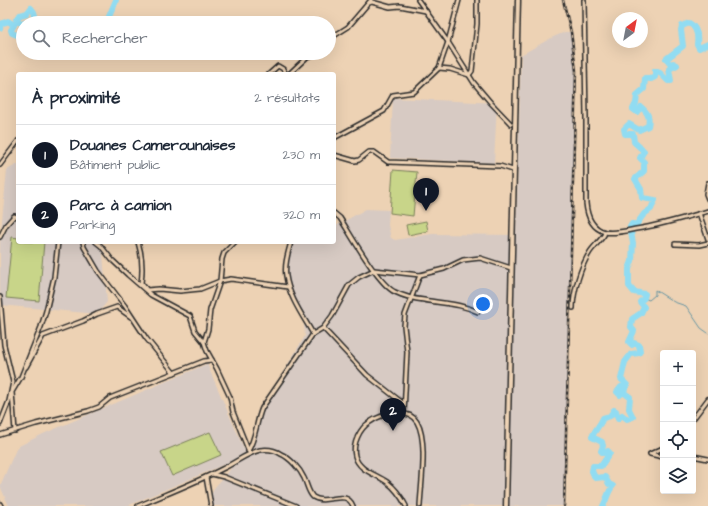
<!DOCTYPE html>
<html lang="fr">
<head>
<meta charset="utf-8">
<style>
	body { margin:0; font-family:"Architects Daughter",sans-serif; background:#f2f2f3; color:#1f2937 }
	.controls { position:absolute; right:12px; bottom:12px; display:grid; overflow:hidden; border-radius:4px; box-shadow:0 4px 16px #0002 }
	.controls button { width:36px; height:36px; display:grid; place-items:center; padding:0; border:0; border-bottom:1px solid #e0e1e3; background:#fff; color:#1f2937; font:20px sans-serif }
	.compass { position:absolute; left:612px; top:12px; width:36px; height:36px; border-radius:50%; background:#fff; box-shadow:0 4px 16px #0002; rotate:32deg }
	.you { position:absolute; left:483px; top:304px; width:14px; height:14px; margin:-10px; border:3px solid #fff; border-radius:50%; background:#1a73e8; box-shadow:0 0 0 6px #1a73e833 }
	.badge { display:grid; place-items:center; width:26px; height:26px; border-radius:50%; background:#111827; color:#fff; font-size:13px; font-weight:700 }
	.pin { position:absolute; translate:-50% -33px; filter:drop-shadow(0 1px 2px #0008) }
	.pin::after { content:''; position:absolute; top:21px; width:14px; height:12px; background:inherit; clip-path:polygon(0 0,100% 0,50% 100%) }
	.list { margin:0; padding:0; list-style:none }
	h2 { display:flex; justify-content:space-between; align-items:center; height:52px; margin:0; padding:0 16px; font-size:17px }
	h2 small { font-size:13px; font-weight:400; color:#747a83 }
	.list li { display:grid; grid-template-columns:26px 1fr auto; gap:12px; align-items:center; box-sizing:border-box; height:60px; padding:0 16px; border-top:1px solid #e0e1e3 }
	.list b { display:block; font-size:15px; white-space:nowrap }
	.list p { margin:0; font-size:13px; white-space:nowrap; color:#747a83 }
	.list em { font-size:13px; font-style:normal; color:#747a83 }
	.icon { flex:none; width:22px; height:22px; fill:none; stroke:currentColor; stroke-width:2; stroke-linecap:round; stroke-linejoin:round }
	.map { position:relative; flex:none; width:708px; height:506px; overflow:hidden }
	.search { position:absolute; background:#fff; box-shadow:0 4px 16px #0002; left:16px; top:16px; width:320px; height:44px; display:flex; align-items:center; gap:10px; box-sizing:border-box; padding:0 14px; border-radius:22px; color:#747a83; font-size:15px }
	.panel { position:absolute; background:#fff; box-shadow:0 4px 16px #0002; left:16px; top:72px; width:320px; height:172px; border-radius:4px }
	.map>svg:first-child { display:block }
	.built { fill:#d7cac3 }
	.green { fill:#c8d589; stroke:#7a805a }
	.lines { fill:none; stroke-linecap:round; stroke-linejoin:round }
	.stream { stroke:#6895a2; stroke-width:1 }
	.river { stroke:#91dcf2; stroke-width:6 }
	.minor-casing { stroke:#2b2b2b; stroke-width:6 }
	.major-casing { stroke:#2b2b2b; stroke-width:7 }
	.minor { stroke:#edd2b4; stroke-width:3 }
	.major { stroke:#edd2b4; stroke-width:4 }
	.rail-casing { stroke:#2b2b2b; stroke-width:2.5 }
	.rail { stroke:#edd2b4; stroke-width:1; stroke-dasharray:3; stroke-linecap:butt }
</style>
</head>
<body>
<div class="map">
<svg width="708" height="506" viewBox="0 0 708 506">
	<rect width="100%" height="100%" fill="#edd2b4"/>
	<filter id="ink" filterUnits="userSpaceOnUse"><feTurbulence type="fractalNoise" baseFrequency=".025" numOctaves="2"/><feDisplacementMap in="SourceGraphic" scale="8" xChannelSelector="R" yChannelSelector="G"/><feConvolveMatrix kernelMatrix="1 2 1 2 8 2 1 2 1" color-interpolation-filters="sRGB"/></filter>
	<g filter="url(#ink)">
		<g class="built">
			<polygon points="565,32 571,32 576,71 564,506 211,506 209,500 215,487 229,471 237,459 127,506 9,506 0,486 17,447 43,434 207,364 244,449 250,441 266,401 305,336 303,316 287,289 285,262 292,245 296,242 334,242 334,227 366,209 389,210 388,225 391,238 395,240 432,234 516,235 521,55 551,38"/>
			<polygon points="393,98 497,103 494,163 390,158"/>
			<polygon points="18,164 18,242 102,242 107,302 97,314 0,305 0,241 7,170"/>
		</g>
		<g class="green">
			<polygon points="393,170 417,172 413,216 390,213"/>
			<polygon points="426,221 428,231 408,235 406,225"/>
			<polygon points="12,237 18,238 18,242 44,242 39,301 6,298"/>
			<polygon points="210,432 221,455 172,476 161,452"/>
		</g>
		<g class="lines">
			<polyline class="stream" points="644,298 649,300 655,295 655,290 674,302 686,306 701,328 708,333"/>
			<g class="river">
				<polyline points="24,23 18,22 16,19 20,15 27,13 31,8 34,12 37,23"/>
				<polyline points="97,23 108,19 116,0"/>
				<polyline points="0,28 1,24 8,21 14,25 11,30 12,33 17,35 23,34"/>
				<path d="M43 53C47 54 51 57 56 57L58 53"/>
				<path d="M603 506C607 499 608 491 613 486L609 484 605 477 595 478 592 471 593 466H601L610 453 608 451 603 453 601 451 603 446 602 442 592 437C595 429 600 426 603 418L610 416 614 410 616 411 618 419 622 415 627 419 633 417 629 409 630 397 623 392 620 395 617 392 621 387 626 388 627 385 621 379 625 362 631 354 639 353 640 351 639 345 634 343 632 345 629 342 634 331 631 327 632 319 641 313 644 307 640 302 644 298 645 294 634 292 629 286V269L632 261 633 243 630 227 632 224 636 225 644 214 651 209 655 200 642 198 641 189 635 179 644 171V162L640 158 644 151 634 142 633 134H625L624 129 629 124 639 130 648 126C650 117 648 113 641 107L637 112 633 109 636 103 637 95 644 89 645 78 651 79 655 77V71L660 73 668 81H671L669 69 677 65 673 63 670 64 666 59 683 46 681 30 682 26 689 23C697 27 698 36 697 44L699 48 708 44"/>
			</g>
			<g class="minor-casing">
				<g id="minor">
					<polyline points="418,0 448,42 474,83 491,103 511,124"/>
					<path d="M584 0 586 117V203C587 215 591 228 605 232 614 234 626 231 636 229 661 225 684 218 708 211"/>
					<polyline points="369,3 372,2 390,7 400,6 426,11"/>
					<polyline points="329,39 348,27 371,0"/>
					<polyline points="439,68 450,69 469,75 472,71 477,24 477,0"/>
					<polyline points="269,74 278,66 283,69 286,74"/>
					<polyline points="289,74 307,57 316,53"/>
					<polyline points="334,138 384,111 393,95 414,92 439,68 448,42 459,0"/>
					<polyline points="334,155 355,161 359,160 369,152 374,152 388,162 500,166 513,170"/>
					<polyline points="0,165 18,141"/>
					<polyline points="708,183 706,194 708,199"/>
					<path d="M334 213 340 218C351 235 378 284 395 292 403 296 415 299 424 300 444 304 459 303 478 312"/>
					<polyline points="699,213 708,239"/>
					<polyline points="0,237 6,225 14,216 18,217"/>
					<polyline points="83,242 84,247 98,271 125,306 146,338 174,373"/>
					<polyline points="96,242 101,246 112,260 128,275 151,295 190,316 195,331 204,342"/>
					<path d="M138 242C142 255 143 269 141 283L147 290 159 289 180 291 200 289 220 281 231 279 288 287"/>
					<polyline points="235,242 224,253 222,259 220,281 210,310 208,329 204,342 207,351 217,369 230,397 233,412 249,452"/>
					<path d="M291 242C288 253 284 265 286 276 289 297 303 316 313 334"/>
					<polyline points="675,244 699,245 708,243"/>
					<polyline points="0,297 4,345 13,382 9,401 0,424"/>
					<path d="M573 308C573 292 581 266 590 252 594 246 600 241 604 235L605 232"/>
					<polyline points="323,328 367,375 404,404"/>
					<polyline points="26,367 43,336 83,321 97,314 117,307 131,317"/>
					<polyline points="404,413 407,352 404,326 405,315 420,275"/>
					<polyline points="693,419 708,399"/>
					<polyline points="15,431 12,392 21,377 41,327 46,311 54,277 58,242"/>
					<polyline points="0,435 36,424 88,411 99,407 110,398 204,361 212,360"/>
					<polyline points="663,448 650,454 663,457"/>
					<path d="M248 451C256 438 256 422 262 408L313 334 323 328 332 316 349 285 359 277 374 270 420 275 444 269 463 260 480 258 511 268"/>
					<polyline points="693,456 708,459"/>
					<polyline points="212,474 224,477 296,506"/>
					<polyline points="206,477 211,506"/>
					<polyline points="0,504 1,506"/>
					<path d="M138 506C166 494 195 483 222 469 235 463 247 453 260 450 267 449 275 450 281 454 290 458 300 469 304 478 307 484 308 492 313 497 326 506 346 488 353 506"/>
					<path d="M406 506C402 498 395 488 387 482 376 474 359 471 355 456 352 444 360 428 370 422 381 414 409 407 417 422 428 441 421 484 420 506"/>
				</g>
			</g>
			<g class="major-casing">
				<polyline id="major" points="506,506 518,0"/>
			</g>
			<use href="#minor" class="minor"/>
			<use href="#major" class="major"/>
			<g class="rail-casing">
				<polyline id="rail" points="563,0 571,32 576,71 564,506"/>
			</g>
			<use href="#rail" class="rail"/>
		</g>
	</g>
</svg>
<div class="controls">
<button>+</button>
<button>−</button>
<button><svg class="icon" aria-label="locate" viewBox="0 0 24 24"><circle cx="12" cy="12" r="6"/><path d="M12 2v4M12 18v4M2 12h4M18 12h4"/></svg></button>
<button><svg class="icon" aria-label="layers" viewBox="0 0 24 24"><path d="M12 4l9 5-9 5-9-5zM3 14l9 5 9-5"/></svg></button>
</div>
<svg class="compass" viewBox="-18 -18 36 36"><path d="M0-13l5 13h-10z" fill="#e53935"/><path d="M0 13l5-13h-10z" fill="#747a83"/></svg>
<div class="you"></div>
<div class="pin badge" style="left:426px;top:211px">1</div>
<div class="pin badge" style="left:393px;top:431px">2</div>
<div class="search"><svg class="icon" aria-label="search" viewBox="0 0 24 24"><circle cx="10" cy="10" r="6"/><path d="M15 15l6 6"/></svg>Rechercher</div>
<section class="panel">
<h2>À proximité<small>2 résultats</small></h2>
<ul class="list">
<li><span class="badge">1</span><div><b>Douanes Camerounaises</b><p>Bâtiment public</p></div><em>230 m</em></li>
<li><span class="badge">2</span><div><b>Parc à camion</b><p>Parking</p></div><em>320 m</em></li>
</ul>
</section>
</div>
</body>
</html>
